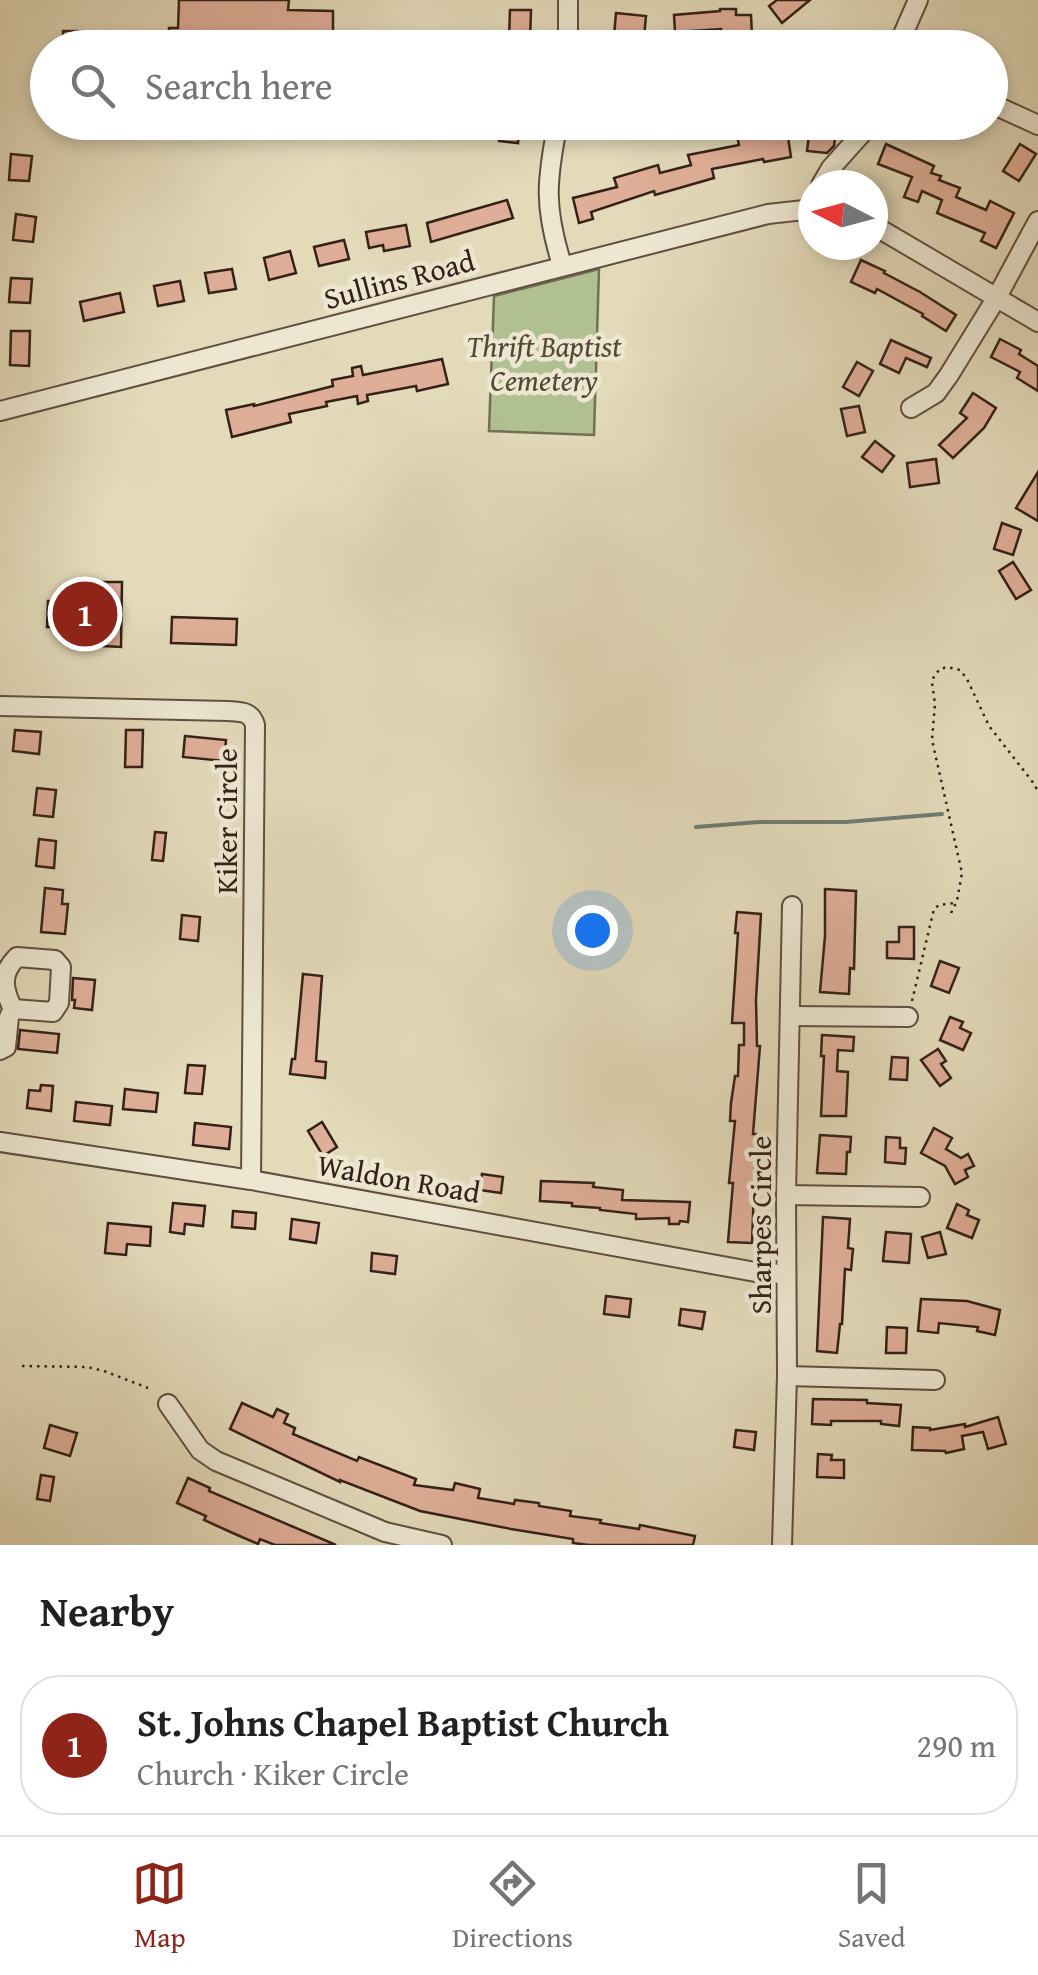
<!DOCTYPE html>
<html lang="en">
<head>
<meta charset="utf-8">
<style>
	body { margin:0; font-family:"Gentium Book Plus",serif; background:#f2f2f2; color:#202124 }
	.compass { position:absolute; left:798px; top:170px; width:90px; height:90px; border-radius:50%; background:#fff; box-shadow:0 5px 15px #0003; rotate:276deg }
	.you { position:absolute; left:592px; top:930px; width:35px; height:35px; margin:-25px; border:8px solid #fff; border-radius:50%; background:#1a73e8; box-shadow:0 0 0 15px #1a73e833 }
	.badge { display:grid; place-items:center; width:65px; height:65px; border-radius:50%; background:#8f2418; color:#fff; font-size:32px; font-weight:700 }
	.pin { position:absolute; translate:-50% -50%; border:5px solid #fff; box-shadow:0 2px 10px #0006 }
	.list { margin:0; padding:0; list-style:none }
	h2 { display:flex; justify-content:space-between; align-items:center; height:130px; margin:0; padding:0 40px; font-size:42px }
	h2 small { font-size:32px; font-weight:400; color:#757577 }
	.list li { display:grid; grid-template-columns:65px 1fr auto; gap:30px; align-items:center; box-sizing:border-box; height:140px; margin:0 20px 20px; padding:0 20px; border:2px solid #e0e0e0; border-radius:40px }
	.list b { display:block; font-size:38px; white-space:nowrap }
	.list p { margin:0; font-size:32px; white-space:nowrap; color:#757577 }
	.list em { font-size:32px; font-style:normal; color:#757577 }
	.icon { flex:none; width:55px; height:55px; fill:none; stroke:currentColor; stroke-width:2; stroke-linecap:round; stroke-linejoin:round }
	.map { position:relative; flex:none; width:1038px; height:1545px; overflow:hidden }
	.search { position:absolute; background:#fff; box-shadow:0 5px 15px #0003; left:30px; right:30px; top:30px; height:110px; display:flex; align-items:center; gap:25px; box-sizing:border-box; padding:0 35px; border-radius:55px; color:#757577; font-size:38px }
	.sheet { height:290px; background:#fff }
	nav { display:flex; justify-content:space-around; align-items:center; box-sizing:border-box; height:140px; border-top:2px solid #e0e0e0; background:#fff; font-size:28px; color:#757577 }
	nav a { display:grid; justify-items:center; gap:5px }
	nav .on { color:#8f2418 }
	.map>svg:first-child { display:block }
	.green { fill:#b1c092; stroke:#727054; stroke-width:2.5 }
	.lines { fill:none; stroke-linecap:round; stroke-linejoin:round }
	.stream { stroke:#6e7d74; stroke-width:4 }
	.building { fill:#dfae98; stroke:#342116; stroke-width:2.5 }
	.minor-casing { stroke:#604f3f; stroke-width:22 }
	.path { stroke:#342116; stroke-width:2.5; stroke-dasharray:2.5 5; stroke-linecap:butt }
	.minor { stroke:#ede7d2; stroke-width:18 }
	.labels { text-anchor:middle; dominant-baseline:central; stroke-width:9; stroke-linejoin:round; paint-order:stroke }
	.street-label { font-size:30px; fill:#342116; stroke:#ede7d2 }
	.park-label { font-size:30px; font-style:italic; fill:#534935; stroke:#ede7d2 }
</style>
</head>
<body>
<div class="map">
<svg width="1038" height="1545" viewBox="0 0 1038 1545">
	<rect width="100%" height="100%" fill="#e3daba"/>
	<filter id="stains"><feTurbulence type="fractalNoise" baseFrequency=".002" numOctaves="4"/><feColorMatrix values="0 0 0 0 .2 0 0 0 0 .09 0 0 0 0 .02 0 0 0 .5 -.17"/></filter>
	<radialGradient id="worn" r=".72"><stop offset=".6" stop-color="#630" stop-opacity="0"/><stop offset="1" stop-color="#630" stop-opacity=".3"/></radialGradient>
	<polygon class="green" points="599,269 594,435 489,431 494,296"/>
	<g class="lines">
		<polyline class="stream" points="696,827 759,822 846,822 942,814"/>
	</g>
	<g class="building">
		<polygon points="179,0 289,0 288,10 333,11 333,48 188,48 188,43 63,42 63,31 169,32 169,28 178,28"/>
		<polygon points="777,0 810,0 782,23 769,6"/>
		<polygon points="720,9 736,9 736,15 751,15 752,36 740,36 740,46 721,47 721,29 675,32 674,15 720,11"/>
		<polygon points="510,10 531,10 530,41 509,40"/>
		<polygon points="616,13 646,16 644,37 634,36 633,48 613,48"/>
		<polygon points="501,122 520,122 518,143 499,141"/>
		<polygon points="810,127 836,129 834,146 827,153 807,151"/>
		<polygon points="787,130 791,157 764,162 763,159 712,169 714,178 655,195 654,191 591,212 593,219 579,223 573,198 617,187 614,178 658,165 660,173 691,165 688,155 739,145 737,136"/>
		<polygon points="886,144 934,166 931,173 941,176 939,180 960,188 956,197 986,210 990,201 1014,213 996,248 981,241 985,233 937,213 942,200 922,191 918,202 904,197 912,177 878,164"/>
		<polygon points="1020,144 1036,154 1019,181 1003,171"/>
		<polygon points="11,154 32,156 29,181 9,180"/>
		<polygon points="507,200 513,218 431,242 427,223"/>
		<polygon points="16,214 36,217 33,242 13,240"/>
		<polygon points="406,225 410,246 384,251 383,245 369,248 366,232"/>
		<polygon points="344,240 349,259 319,266 314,247"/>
		<polygon points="290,251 296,273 269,280 264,258"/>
		<polygon points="861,260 885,271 884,273 920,292 956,315 946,331 922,316 923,314 877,289 875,293 851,282"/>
		<polygon points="232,269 236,289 209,293 205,273"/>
		<polygon points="11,278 32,279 30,303 9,302"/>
		<polygon points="180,281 184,301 158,306 154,286"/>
		<polygon points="120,293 124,312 84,321 80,302"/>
		<polygon points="11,331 30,331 29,366 10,365"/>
		<polygon points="1000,339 1021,350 1019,354 1038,366 1038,391 1017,378 1020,372 991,357"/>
		<polygon points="891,340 931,358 927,367 906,358 899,373 880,364"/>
		<polygon points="442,359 448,384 417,391 416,386 367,395 368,401 358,404 357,396 326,402 327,406 289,414 291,422 232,437 226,410 254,404 254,406 333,386 332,380 353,376 352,368 361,366 363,375"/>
		<polygon points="857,362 873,371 859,396 843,387"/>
		<polygon points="973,393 996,408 984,428 953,458 939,445 967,418 960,413"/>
		<polygon points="859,406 865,432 847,436 841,409"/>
		<polygon points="875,441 894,456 882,472 862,457"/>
		<polygon points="936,459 939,483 910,487 907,463"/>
		<polygon points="1038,472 1038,521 1016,508"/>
		<polygon points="1002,523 1021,530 1013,555 994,549"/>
		<polygon points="1013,562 1031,590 1016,599 999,571"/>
		<polygon points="102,582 122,582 121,647 103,646 103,628 47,627 48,601 102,601"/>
		<polygon points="172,617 237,619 236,645 171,643"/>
		<polygon points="15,730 41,732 39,754 13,751"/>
		<polygon points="126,730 143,730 142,767 125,767"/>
		<polygon points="185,736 226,740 224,761 183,757"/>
		<polygon points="37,788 56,790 53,817 34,815"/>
		<polygon points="155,832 166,833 163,861 152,860"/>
		<polygon points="39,839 56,841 54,868 36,866"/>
		<polygon points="45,888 63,890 62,904 68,904 65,934 41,932"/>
		<polygon points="825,889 856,891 854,969 850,968 849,994 820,992 825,936"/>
		<polygon points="737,912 761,914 756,1000 757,1046 760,1046 753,1134 756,1134 752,1243 728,1242 733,1183 729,1183 735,1121 730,1121 731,1103 735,1076 738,1076 739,1045 744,1045 744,1023 732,1023 738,933 735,933"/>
		<polygon points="182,915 200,917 198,941 180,939"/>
		<polygon points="899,927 914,927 914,959 887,958 887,942 899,942"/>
		<polygon points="940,961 959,968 949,993 931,986"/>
		<polygon points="303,974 322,976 316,1061 326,1062 325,1078 290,1074 292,1059 295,1059"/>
		<polygon points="73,978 95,980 92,1010 74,1008 75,1000 72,1000"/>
		<polygon points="950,1017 963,1022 960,1028 971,1033 963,1050 940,1040"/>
		<polygon points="20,1030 59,1034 57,1053 18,1049"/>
		<polygon points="822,1035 854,1037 853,1051 838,1050 837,1071 848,1072 846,1116 821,1116 824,1056 821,1056"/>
		<polygon points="938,1049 946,1061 941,1064 951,1078 940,1086 921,1060"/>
		<polygon points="892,1057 908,1058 907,1080 890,1079"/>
		<polygon points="188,1065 205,1066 202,1094 185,1093"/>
		<polygon points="41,1085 53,1086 51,1111 27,1108 29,1090 40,1091"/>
		<polygon points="125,1089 158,1093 156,1112 123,1109"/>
		<polygon points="76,1102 112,1106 110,1125 74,1121"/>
		<polygon points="322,1122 337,1147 323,1156 308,1131"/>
		<polygon points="195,1123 231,1127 229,1149 193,1145"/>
		<polygon points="934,1128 952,1138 946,1149 961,1158 968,1154 974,1166 965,1170 968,1177 955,1184 945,1166 921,1153"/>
		<polygon points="820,1135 851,1137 850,1152 847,1152 846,1174 817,1173"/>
		<polygon points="886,1137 900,1138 900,1148 906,1148 905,1164 885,1162"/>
		<polygon points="482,1174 503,1177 501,1193 480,1190"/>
		<polygon points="541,1181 594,1183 593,1187 623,1190 622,1200 690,1202 688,1222 680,1221 679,1224 669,1224 669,1218 636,1219 636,1214 600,1210 600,1208 572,1206 572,1203 540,1201"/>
		<polygon points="173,1203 205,1206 203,1226 185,1224 184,1234 170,1232"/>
		<polygon points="957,1204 969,1210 967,1215 979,1220 972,1238 947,1228"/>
		<polygon points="233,1211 256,1213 255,1229 232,1227"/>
		<polygon points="823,1217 850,1219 848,1248 853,1249 851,1270 845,1269 842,1324 840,1324 837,1353 817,1351"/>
		<polygon points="292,1219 319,1223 316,1243 290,1239"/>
		<polygon points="108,1223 151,1227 150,1246 127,1244 126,1255 105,1253"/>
		<polygon points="886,1232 911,1234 909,1263 883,1261"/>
		<polygon points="940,1232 946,1254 928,1258 922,1237"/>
		<polygon points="372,1253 397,1256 395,1274 371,1271"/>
		<polygon points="606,1296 631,1299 629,1317 604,1314"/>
		<polygon points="921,1299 967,1301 1000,1310 995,1335 977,1331 978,1327 939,1323 938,1333 918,1331"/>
		<polygon points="681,1309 705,1312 702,1329 679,1325"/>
		<polygon points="887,1327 907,1328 906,1353 886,1353"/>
		<polygon points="813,1399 867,1400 867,1403 901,1405 899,1426 881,1424 881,1421 831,1421 831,1425 812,1424"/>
		<polygon points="242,1403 273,1417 277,1409 288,1414 284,1423 295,1428 293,1434 357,1461 359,1457 416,1479 414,1485 453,1490 455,1483 480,1489 478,1498 514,1504 515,1500 539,1503 539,1506 571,1511 570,1516 601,1520 600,1523 639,1529 640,1525 695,1536 693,1545 589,1545 573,1543 573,1539 511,1529 420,1511 340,1480 340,1482 230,1429"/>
		<polygon points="998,1417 1006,1444 988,1449 983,1432 962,1436 964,1449 946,1453 945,1451 912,1450 913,1427 930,1428 930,1430 965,1424 965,1427"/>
		<polygon points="50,1425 77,1433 70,1456 44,1448"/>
		<polygon points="736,1430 756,1432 754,1450 734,1447"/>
		<polygon points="818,1454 832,1455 831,1460 844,1460 844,1478 817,1477"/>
		<polygon points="41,1475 54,1477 50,1501 37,1499"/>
		<polygon points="188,1478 210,1488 209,1491 336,1545 275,1545 260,1539 258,1544 235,1534 204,1520 206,1516 177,1503"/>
	</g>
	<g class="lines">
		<g class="minor-casing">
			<g id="minor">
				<polyline points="568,48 568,0"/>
				<polyline points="897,48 918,0"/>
				<polyline points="990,103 1038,125"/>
				<path d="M558 122C546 182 544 207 562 265"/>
				<polyline points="821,185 831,168 872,122"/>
				<polyline points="873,225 1038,322"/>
				<polyline points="911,408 936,393 949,375 997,297 1038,221"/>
				<polyline points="0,411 768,214 813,209"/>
				<path d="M0 706 228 711C241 712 251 711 255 725L251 1180"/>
				<path d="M17 957 55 960 61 967 59 1003 53 1012 13 1009C3 989 0 974 17 957Z"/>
				<polyline points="790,1016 908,1017"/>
				<polyline points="0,1050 6,1047 9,1017 13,1009"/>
				<polyline points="0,1142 251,1180 761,1273 786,1274"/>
				<polyline points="786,1195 920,1197"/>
				<polyline points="787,1376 935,1380"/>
				<polyline points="168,1404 200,1450 216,1461 385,1532 442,1545"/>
				<polyline points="782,1545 787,1376 786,1195 792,906"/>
			</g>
		</g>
		<g class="path">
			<polyline points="951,913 957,901 962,873 932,740 935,704 932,683 934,676 940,669 947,667 960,670 967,679 989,726 1035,785 1038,793"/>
			<polyline points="912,1001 934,909 939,905 955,903"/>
			<polyline points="22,1366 87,1367 104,1371 148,1388"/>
		</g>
		<use href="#minor" class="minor"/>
	</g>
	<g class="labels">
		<g class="street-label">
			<text transform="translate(399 279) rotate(-15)">Sullins Road</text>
			<text transform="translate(226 821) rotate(-90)">Kiker Circle</text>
			<text transform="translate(399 1178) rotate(10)">Waldon Road</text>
			<text transform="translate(760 1225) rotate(-90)">Sharpes Circle</text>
		</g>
		<g class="park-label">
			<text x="544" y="346">Thrift Baptist<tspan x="544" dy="34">Cemetery</tspan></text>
		</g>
	</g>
	<rect width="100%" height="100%" filter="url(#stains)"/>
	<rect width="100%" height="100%" fill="url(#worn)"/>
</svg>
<svg class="compass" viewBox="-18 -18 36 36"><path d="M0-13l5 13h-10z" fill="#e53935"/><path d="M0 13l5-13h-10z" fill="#757577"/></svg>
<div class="you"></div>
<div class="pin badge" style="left:85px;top:614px">1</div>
<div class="search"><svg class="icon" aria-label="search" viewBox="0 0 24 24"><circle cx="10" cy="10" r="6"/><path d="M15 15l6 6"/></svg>Search here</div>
</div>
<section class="sheet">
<h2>Nearby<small></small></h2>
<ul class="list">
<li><span class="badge">1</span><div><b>St. Johns Chapel Baptist Church</b><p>Church · Kiker Circle</p></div><em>290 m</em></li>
</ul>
</section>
<nav>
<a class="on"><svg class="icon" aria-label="map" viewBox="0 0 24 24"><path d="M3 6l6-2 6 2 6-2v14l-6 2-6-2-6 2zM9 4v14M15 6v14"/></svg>Map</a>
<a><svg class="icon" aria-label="directions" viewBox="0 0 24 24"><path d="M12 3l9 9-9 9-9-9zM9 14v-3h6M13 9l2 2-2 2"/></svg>Directions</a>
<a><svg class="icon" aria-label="saved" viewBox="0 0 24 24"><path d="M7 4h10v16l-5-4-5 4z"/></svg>Saved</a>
</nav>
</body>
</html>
